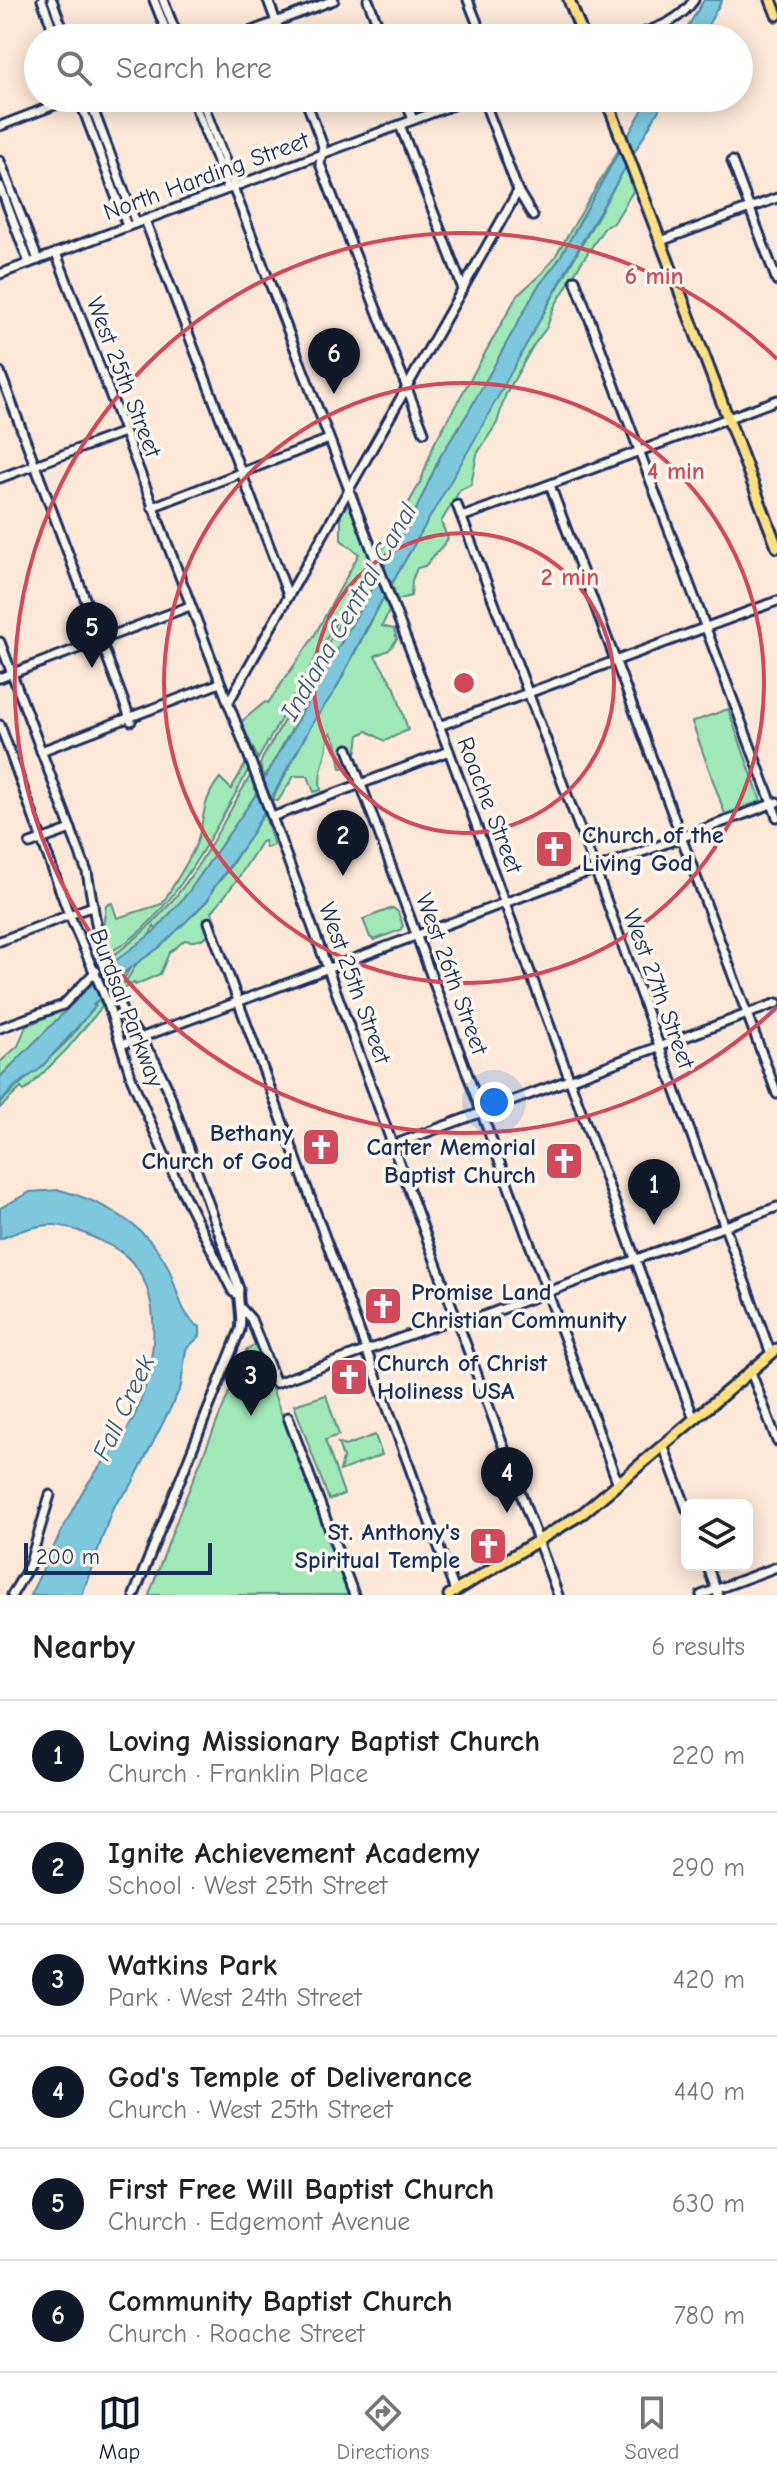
<!DOCTYPE html>
<html lang="en">
<head>
<meta charset="utf-8">
<style>
	body { margin:0; font-family:"Comic Neue",sans-serif; background:#f6f6f6; color:#222 }
	.controls { position:absolute; right:24px; bottom:24px; display:grid; overflow:hidden; border-radius:12px; box-shadow:0 4px 20px #0003 }
	.controls button { width:72px; height:72px; display:grid; place-items:center; padding:0; border:0; border-bottom:2px solid #e0e0e0; background:#fff; color:#222; font:40px sans-serif }
	.scale { position:absolute; left:24px; bottom:20px; width:188px; box-sizing:border-box; padding-left:8px; border:4px solid #1b2f5e; border-top:0; font-size:22px; line-height:28px; white-space:nowrap; color:#1b2f5e; -webkit-text-stroke:6px #fbf7ec; paint-order:stroke }
	.you { position:absolute; left:494px; top:1102px; width:28px; height:28px; margin:-20px; border:6px solid #fff; border-radius:50%; background:#1a73e8; box-shadow:0 0 0 12px #1a73e833 }
	.badge { display:grid; place-items:center; width:52px; height:52px; border-radius:50%; background:#111827; color:#fff; font-size:26px; font-weight:700 }
	.pin { position:absolute; translate:-50% -66px; filter:drop-shadow(0 2px 4px #0008) }
	.pin::after { content:''; position:absolute; top:42px; width:28px; height:24px; background:inherit; clip-path:polygon(0 0,100% 0,50% 100%) }
	.list { margin:0; padding:0; list-style:none }
	h2 { display:flex; justify-content:space-between; align-items:center; height:104px; margin:0; padding:0 32px; font-size:34px }
	h2 small { font-size:26px; font-weight:400; color:#767676 }
	.list li { display:grid; grid-template-columns:52px 1fr auto; gap:24px; align-items:center; box-sizing:border-box; height:112px; padding:0 32px; border-top:2px solid #e0e0e0 }
	.list b { display:block; font-size:30px; white-space:nowrap }
	.list p { margin:0; font-size:26px; white-space:nowrap; color:#767676 }
	.list em { font-size:26px; font-style:normal; color:#767676 }
	.icon { flex:none; width:44px; height:44px; fill:none; stroke:currentColor; stroke-width:2; stroke-linecap:round; stroke-linejoin:round }
	.map { position:relative; flex:none; width:777px; height:1595px; overflow:hidden }
	.search { position:absolute; background:#fff; box-shadow:0 4px 20px #0003; left:24px; right:24px; top:24px; height:88px; display:flex; align-items:center; gap:20px; box-sizing:border-box; padding:0 28px; border-radius:44px; color:#767676; font-size:30px }
	.sheet { height:776px; background:#fff }
	nav { display:flex; justify-content:space-around; align-items:center; box-sizing:border-box; height:112px; border-top:2px solid #e0e0e0; background:#fff; font-size:22px; color:#767676 }
	nav a { display:grid; justify-items:center; gap:4px }
	nav .on { color:#111827 }
	.map>svg:first-child { display:block }
	.green { fill:#a0e8b7; stroke:#5e8c8a; stroke-width:2 }
	.water { fill:#7dc7dd; stroke:#568aaa; stroke-width:2 }
	.lines { fill:none; stroke-linecap:round; stroke-linejoin:round }
	.minor-casing { stroke:#1b2f5e; stroke-width:13 }
	.major-casing { stroke:#1b2f5e; stroke-width:15 }
	.minor { stroke:#fbf7ec; stroke-width:7 }
	.major { stroke:#fde080; stroke-width:9 }
	.ring { fill:none; stroke:#d1495b; stroke-width:4 }
	.labels { text-anchor:middle; dominant-baseline:central; stroke-width:7; stroke-linejoin:round; paint-order:stroke }
	.street-label { font-size:24px; fill:#1b2f5e; stroke:#fbf7ec }
	.poi-label { font-size:24px; font-weight:bold; fill:#1b2f5e; stroke:#fbf7ec; text-anchor:start }
	.water-label { font-size:26px; font-style:italic; fill:#34557e; stroke:#fbf7ec }
	.centre { fill:#d1495b; stroke:#fbf7ec; stroke-width:4 }
	.ring-label { font-size:24px; text-anchor:middle; font-weight:bold; fill:#d1495b; stroke:#fbf7ec; stroke-width:7; stroke-linejoin:round; paint-order:stroke }
</style>
</head>
<body>
<div class="map">
<svg width="777" height="1595" viewBox="0 0 777 1595">
	<rect width="100%" height="100%" fill="#fbe8d9"/>
	<filter id="ink" filterUnits="userSpaceOnUse"><feTurbulence type="fractalNoise" baseFrequency=".0125" numOctaves="2"/><feDisplacementMap in="SourceGraphic" scale="16" xChannelSelector="R" yChannelSelector="G"/><feConvolveMatrix kernelMatrix="1 2 1 2 8 2 1 2 1" color-interpolation-filters="sRGB"/></filter>
	<g filter="url(#ink)">
		<g class="green">
			<polygon points="619,149 617,156 558,261 537,288 468,413 440,457 416,510 384,565 380,553 383,548 420,483 434,444 517,296 542,273 555,257"/>
			<polygon points="626,166 633,191 614,223 605,227 579,266 553,309 547,327 533,346 505,396 497,423 477,454 471,485 460,490 441,522 448,539 425,566 417,568 412,580 411,596 397,600 392,584"/>
			<polygon points="348,502 371,561 258,759 241,722 265,702 268,703 313,638 359,554 341,540 341,516 338,513"/>
			<polygon points="372,566 377,579 264,778 260,765 262,759"/>
			<path d="M384 597 389 611 382 626 394 629 397 639 389 650 375 656 395 688 408 730 385 741 367 731 359 735 357 750 348 767 341 768 336 742 331 733 328 735C329 754 317 770 321 790L314 792 308 776H294L278 801 272 800 313 722 336 689Z"/>
			<polygon points="728,709 761,801 725,814 692,722"/>
			<path d="M246 763 248 770 241 784C210 838 166 926 108 953L103 927 106 905 112 903 117 918 162 904C173 886 185 868 194 849 206 824 199 803 220 778L231 789Z"/>
			<path d="M250 776 256 793 255 796 188 893 156 930 154 926 149 936 111 966 109 958C180 912 209 846 250 776Z"/>
			<path d="M264 814 274 845 266 848 264 841 261 842 237 880 212 912 218 928C207 936 199 944 185 940L169 953 160 974 135 985 134 983 120 991 116 980 131 967 122 982 125 983 137 963 160 947 208 900 213 889 227 872Z"/>
			<polygon points="393,908 398,912 403,926 400,930 374,940 370,937 363,919"/>
			<polygon points="92,980 94,984 90,988 0,1077 0,1062 18,1046 26,1026 61,1011"/>
			<path d="M99 999 102 1007 67 1049 27 1089 24 1091 21 1088 0 1108V1103C22 1081 47 1062 69 1039 80 1027 88 1011 99 999Z"/>
			<polygon points="256,1345 348,1595 149,1595 181,1509 247,1349"/>
			<polygon points="326,1395 339,1435 325,1440 344,1494 329,1500 294,1405"/>
			<polygon points="375,1435 382,1455 340,1471 343,1458 338,1443 345,1446"/>
		</g>
		<g class="water">
			<polygon points="704,0 722,0 701,38 681,38"/>
			<polygon points="649,98 666,98 583,240 475,439 370,621 336,689 313,722 250,837 213,889 208,900 160,947 127,970 93,1005 96,1006 40,1069 16,1085 0,1103 0,1077 114,962 156,930 188,893 255,796 416,510 440,457 468,413 537,288 558,261"/>
			<path d="M60 1190C102 1201 144 1224 166 1263 177 1283 179 1317 200 1327V1336L186 1349 181 1386 172 1405 131 1486 113 1507 82 1595H30C47 1562 62 1528 80 1496 96 1467 125 1440 137 1410 158 1359 168 1273 109 1245 61 1221 50 1218 0 1239V1208L30 1192Z"/>
		</g>
		<g class="lines">
			<g class="minor-casing">
				<g id="minor">
					<polyline points="42,0 56,38"/>
					<polyline points="52,0 66,38"/>
					<polyline points="154,0 169,38"/>
					<polyline points="163,0 178,38"/>
					<polyline points="268,0 282,38"/>
					<polyline points="368,0 383,38"/>
					<polyline points="468,0 483,38"/>
					<polyline points="233,38 334,0"/>
					<path d="M628 38C654 29 678 23 694 0"/>
					<polyline points="79,98 127,226"/>
					<polyline points="89,98 136,223"/>
					<polyline points="192,98 228,189"/>
					<polyline points="201,98 235,187"/>
					<polyline points="305,98 323,146 320,164 424,432"/>
					<polyline points="405,98 413,120"/>
					<polyline points="483,98 518,191 533,216"/>
					<polyline points="400,125 463,289"/>
					<polyline points="0,126 73,98"/>
					<polyline points="0,161 38,260"/>
					<polyline points="732,161 777,281"/>
					<polyline points="0,186 29,263"/>
					<polyline points="233,187 449,751 694,1419"/>
					<polyline points="145,220 288,595"/>
					<polyline points="661,241 777,198"/>
					<polyline points="56,253 272,817 558,1595"/>
					<polyline points="0,274 472,98"/>
					<polyline points="575,280 777,817"/>
					<polyline points="0,372 131,721"/>
					<polyline points="0,478 124,432"/>
					<polyline points="550,485 777,1094"/>
					<polyline points="457,505 595,869 771,1354"/>
					<polyline points="152,507 329,439"/>
					<polyline points="462,517 777,400"/>
					<path d="M0 642 87 872 103 963 122 1011 155 1061 167 1087 239 1289C237 1299 243 1316 240 1330L134 1595"/>
					<polyline points="0,678 190,606"/>
					<polyline points="228,703 518,191"/>
					<polyline points="0,725 67,909 108,1004 132,1080 169,1165 233,1292 238,1295"/>
					<polyline points="439,726 777,601"/>
					<polyline points="348,749 618,1484"/>
					<polyline points="41,751 220,683"/>
					<polyline points="272,817 449,751"/>
					<polyline points="30,844 71,829"/>
					<polyline points="209,922 455,1591"/>
					<polyline points="0,941 93,906"/>
					<polyline points="0,1028 63,1005 96,971"/>
					<polyline points="121,1045 777,802"/>
					<polyline points="393,1145 777,1003"/>
					<polyline points="242,1309 251,1319 276,1383 456,1318"/>
					<polyline points="459,1325 777,1207"/>
					<polyline points="751,1372 777,1441"/>
					<polyline points="288,1417 354,1595"/>
					<polyline points="663,1445 687,1510"/>
					<polyline points="707,1565 718,1595"/>
					<polyline points="12,1595 29,1566 50,1495"/>
					<polyline points="701,1595 777,1567"/>
				</g>
			</g>
			<g class="major-casing">
				<g id="major">
					<polyline points="569,0 584,38"/>
					<polyline points="771,0 777,15"/>
					<polyline points="606,98 777,547"/>
					<polyline points="449,1595 583,1513 777,1349"/>
				</g>
			</g>
			<use href="#minor" class="minor"/>
			<use href="#major" class="major"/>
		</g>
	</g>
	<g class="ring">
		<circle cx="464" cy="683" r="150"/>
		<circle cx="464" cy="683" r="300"/>
		<path d="M777 1007A450 450 0 1 1 777 359"/>
	</g>
	<defs>
		<g id="church-square" transform="scale(2)"><rect x="-9" y="-9" width="18" height="18" rx="4" fill="#d1495b" stroke="#fbf7ec"/><path d="M-1.2-6h2.4v3.5h3.3v2.4h-3.3V6h-2.4V-.1h-3.3v-2.4h3.3Z" fill="#fff"/></g>
	</defs>
	<g fill-rule="evenodd">
		<use href="#church-square" x="554" y="849"/>
		<use href="#church-square" x="321" y="1147"/>
		<use href="#church-square" x="564" y="1161"/>
		<use href="#church-square" x="383" y="1306"/>
		<use href="#church-square" x="349" y="1377"/>
		<use href="#church-square" x="488" y="1546"/>
	</g>
	<g class="labels">
		<g class="street-label">
			<text transform="translate(206 176) rotate(-20)">North Harding Street</text>
			<text transform="translate(124 377) rotate(69)">West 25th Street</text>
			<text transform="translate(490 805) rotate(69)">Roache Street</text>
			<text transform="translate(452 974) rotate(70)">West 26th Street</text>
			<text transform="translate(355 983) rotate(70)">West 25th Street</text>
			<text transform="translate(659 989) rotate(70)">West 27th Street</text>
			<text transform="translate(127 1008) rotate(69)">Burdsal Parkway</text>
		</g>
		<g class="poi-label">
			<text x="582" y="835">Church of the<tspan x="582" dy="28">Living God</tspan></text>
			<text x="293" y="1133" text-anchor="end">Bethany<tspan x="293" dy="28">Church of God</tspan></text>
			<text x="536" y="1147" text-anchor="end">Carter Memorial<tspan x="536" dy="28">Baptist Church</tspan></text>
			<text x="411" y="1292">Promise Land<tspan x="411" dy="28">Christian Community</tspan></text>
			<text x="377" y="1363">Church of Christ<tspan x="377" dy="28">Holiness USA</tspan></text>
			<text x="460" y="1532" text-anchor="end">St. Anthony's<tspan x="460" dy="28">Spiritual Temple</tspan></text>
		</g>
		<g class="water-label">
			<text transform="translate(349 612) rotate(-60)">Indiana Central Canal</text>
			<text transform="translate(124 1408) rotate(-65)">Fall Creek</text>
		</g>
	</g>
	<circle cx="464" cy="683" r="12" class="centre"/>
	<g class="ring-label">
		<text x="654" y="284">6 min</text>
		<text x="676" y="479">4 min</text>
		<text x="570" y="585">2 min</text>
	</g>
</svg>
<div class="controls">
<button><svg class="icon" aria-label="layers" viewBox="0 0 24 24"><path d="M12 4l9 5-9 5-9-5zM3 14l9 5 9-5"/></svg></button>
</div>
<div class="scale">200 m</div>
<div class="you"></div>
<div class="pin badge" style="left:654px;top:1225px">1</div>
<div class="pin badge" style="left:343px;top:876px">2</div>
<div class="pin badge" style="left:251px;top:1416px">3</div>
<div class="pin badge" style="left:507px;top:1513px">4</div>
<div class="pin badge" style="left:92px;top:668px">5</div>
<div class="pin badge" style="left:334px;top:394px">6</div>
<div class="search"><svg class="icon" aria-label="search" viewBox="0 0 24 24"><circle cx="10" cy="10" r="6"/><path d="M15 15l6 6"/></svg>Search here</div>
</div>
<section class="sheet">
<h2>Nearby<small>6 results</small></h2>
<ul class="list">
<li><span class="badge">1</span><div><b>Loving Missionary Baptist Church</b><p>Church · Franklin Place</p></div><em>220 m</em></li>
<li><span class="badge">2</span><div><b>Ignite Achievement Academy</b><p>School · West 25th Street</p></div><em>290 m</em></li>
<li><span class="badge">3</span><div><b>Watkins Park</b><p>Park · West 24th Street</p></div><em>420 m</em></li>
<li><span class="badge">4</span><div><b>God's Temple of Deliverance</b><p>Church · West 25th Street</p></div><em>440 m</em></li>
<li><span class="badge">5</span><div><b>First Free Will Baptist Church</b><p>Church · Edgemont Avenue</p></div><em>630 m</em></li>
<li><span class="badge">6</span><div><b>Community Baptist Church</b><p>Church · Roache Street</p></div><em>780 m</em></li>
</ul>
</section>
<nav>
<a class="on"><svg class="icon" aria-label="map" viewBox="0 0 24 24"><path d="M3 6l6-2 6 2 6-2v14l-6 2-6-2-6 2zM9 4v14M15 6v14"/></svg>Map</a>
<a><svg class="icon" aria-label="directions" viewBox="0 0 24 24"><path d="M12 3l9 9-9 9-9-9zM9 14v-3h6M13 9l2 2-2 2"/></svg>Directions</a>
<a><svg class="icon" aria-label="saved" viewBox="0 0 24 24"><path d="M7 4h10v16l-5-4-5 4z"/></svg>Saved</a>
</nav>
</body>
</html>
